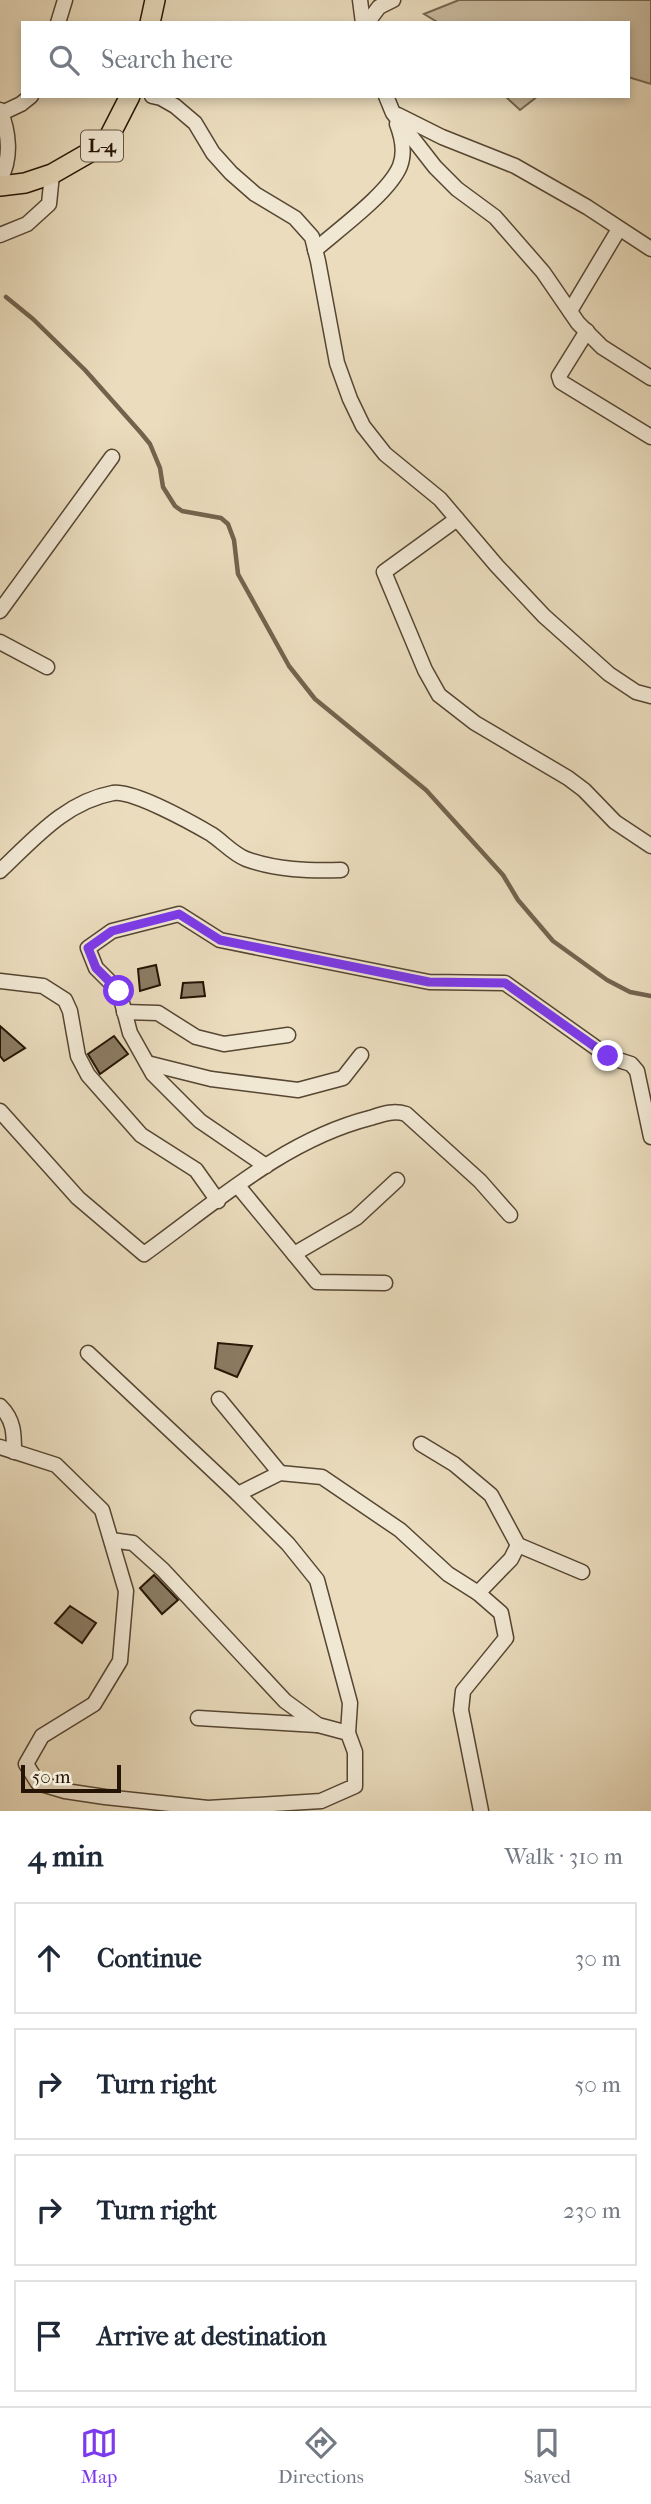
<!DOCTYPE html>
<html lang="en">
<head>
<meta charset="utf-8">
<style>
	body { margin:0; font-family:"IM FELL French Canon",serif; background:#f2f2f3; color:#1f2937 }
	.scale { position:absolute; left:21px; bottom:18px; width:100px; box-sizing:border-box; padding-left:7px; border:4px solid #251404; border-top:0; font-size:19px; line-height:24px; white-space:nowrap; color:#251404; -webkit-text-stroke:5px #f1e8d4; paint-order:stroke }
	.stop { position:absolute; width:21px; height:21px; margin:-16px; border:5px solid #7c3aed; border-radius:50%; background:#fff }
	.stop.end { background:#7c3aed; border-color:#fff; box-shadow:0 2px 7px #0008 }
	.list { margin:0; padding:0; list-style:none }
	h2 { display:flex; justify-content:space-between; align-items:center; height:91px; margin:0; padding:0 28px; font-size:30px }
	h2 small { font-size:23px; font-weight:400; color:#747a83 }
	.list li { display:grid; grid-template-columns:46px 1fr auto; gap:21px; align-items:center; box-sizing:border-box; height:112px; margin:0 14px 14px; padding:0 14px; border:2px solid #e0e1e3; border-radius:0px }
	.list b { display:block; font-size:26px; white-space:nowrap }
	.list em { font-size:23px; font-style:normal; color:#747a83 }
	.icon { flex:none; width:38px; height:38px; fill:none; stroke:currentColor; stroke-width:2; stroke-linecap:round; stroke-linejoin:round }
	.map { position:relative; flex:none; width:651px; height:1811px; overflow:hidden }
	.search { position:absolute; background:#fff; box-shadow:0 4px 10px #0003; left:21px; right:21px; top:21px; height:77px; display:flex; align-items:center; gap:18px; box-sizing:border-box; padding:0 24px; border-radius:0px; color:#747a83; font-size:26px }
	.sheet { height:595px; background:#fff }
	nav { display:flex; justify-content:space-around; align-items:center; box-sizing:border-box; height:98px; border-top:2px solid #e0e1e3; background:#fff; font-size:19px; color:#747a83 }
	nav a { display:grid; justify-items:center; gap:4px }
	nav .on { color:#7c3aed }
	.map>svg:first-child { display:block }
	.green { fill:#c9ba9e; stroke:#776751; stroke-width:2 }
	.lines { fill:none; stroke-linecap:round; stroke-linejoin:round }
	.stream { stroke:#73634d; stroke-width:4.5 }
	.building { fill:#8b7c64; stroke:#251404; stroke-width:2 }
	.minor-casing { stroke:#564632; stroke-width:17 }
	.major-casing { stroke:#251404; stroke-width:22 }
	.minor { stroke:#f1e8d4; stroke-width:14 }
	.major { stroke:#eadcbd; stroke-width:19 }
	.route { stroke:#7c3aed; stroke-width:9 }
	.labels { text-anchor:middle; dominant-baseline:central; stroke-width:5; stroke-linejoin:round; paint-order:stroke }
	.shield { fill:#f1e8d4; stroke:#625442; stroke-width:2 }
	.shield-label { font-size:19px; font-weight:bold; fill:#251404 }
</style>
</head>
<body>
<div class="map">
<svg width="651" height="1811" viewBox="0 0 651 1811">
	<rect width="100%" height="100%" fill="#eadcbd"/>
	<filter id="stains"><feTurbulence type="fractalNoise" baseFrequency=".00286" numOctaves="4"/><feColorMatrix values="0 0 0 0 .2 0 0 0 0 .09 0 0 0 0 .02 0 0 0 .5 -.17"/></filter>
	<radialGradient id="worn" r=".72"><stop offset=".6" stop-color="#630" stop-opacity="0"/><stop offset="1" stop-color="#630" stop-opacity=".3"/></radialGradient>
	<g class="green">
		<polygon points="459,0 651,0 651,84 628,77 628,23 439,23 424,14"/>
		<polygon points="505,96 538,96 520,110"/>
	</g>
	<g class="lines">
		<polyline class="stream" points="6,297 33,319 85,370 141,433 150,444 160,468 163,487 175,506 182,511 221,518 228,524 234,540 238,574 289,666 315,699 426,790 503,875 518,900 553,941 607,980 630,992 651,996"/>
	</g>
	<g class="building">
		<polygon points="156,965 160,985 140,991 138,969"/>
		<polygon points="203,982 205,996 181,998 183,983"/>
		<polygon points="0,1026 25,1048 4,1061 0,1056"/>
		<polygon points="114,1036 128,1054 100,1074 88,1054"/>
		<polygon points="218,1343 252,1346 237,1377 215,1368"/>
		<polygon points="154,1575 178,1600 162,1614 140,1588"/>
		<polygon points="70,1606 96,1623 82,1643 55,1623"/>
	</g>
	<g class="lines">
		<g class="minor-casing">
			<g id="minor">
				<polyline points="360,0 363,23"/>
				<polyline points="58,23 65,0"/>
				<polyline points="367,23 379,7 393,0"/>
				<polyline points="152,96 161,98 175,106 195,123 213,153 231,173 255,194 295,218 312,237 318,261 337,363 350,399 363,426 385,454 440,499 497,566 544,616 609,674 636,692 651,696"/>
				<polyline points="386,96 393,113 435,167 457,189 495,217 543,272 578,323 602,347 651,378"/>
				<path d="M0 110C9 132 12 158 0 180"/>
				<polyline points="2,113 21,104 31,96"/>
				<polyline points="398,115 442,137 515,166 587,207 651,249"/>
				<polyline points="0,235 27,224 49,204 52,174"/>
				<path d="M315 250C339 229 389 193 400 166 405 153 402 137 397 124"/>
				<polyline points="570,311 619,229"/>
				<polyline points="587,331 559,376 561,382 651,437"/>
				<polyline points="457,519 384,572 425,670 439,695 475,723 568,778 584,790 615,822 651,846"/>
				<polyline points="0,611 112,457"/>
				<polyline points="0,642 47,667"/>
				<path d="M0 871C34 839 65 802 113 793 133 790 192 823 211 834 222 841 233 854 246 859 276 870 309 871 341 870"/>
				<polyline points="0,981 43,986 65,1000 70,1011 78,1056 88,1075 141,1135 196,1170 218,1201"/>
				<polyline points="124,1012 158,1013 196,1037 224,1044 288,1035"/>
				<polyline points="147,1063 211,1079 298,1090 343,1078 361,1055"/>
				<path d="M0 1111 78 1198 144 1254C215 1203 284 1140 370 1118 383 1114 393 1110 406 1114L480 1181 510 1215"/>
				<polyline points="266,1166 200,1121 153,1074 130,1033 119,991 96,968 88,948 112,931 179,914 220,940 429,982 505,983 609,1057 631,1064 637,1071 651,1137"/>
				<polyline points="238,1186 317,1282 385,1283"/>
				<polyline points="294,1254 356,1218 397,1180"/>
				<polyline points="88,1353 238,1494"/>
				<polyline points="219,1399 280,1473"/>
				<path d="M0 1406C14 1420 14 1433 14 1452"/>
				<polyline points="421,1444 454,1464 491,1495 518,1545 582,1572"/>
				<polyline points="0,1447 56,1465 102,1510 126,1591 120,1661 94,1704 42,1736 26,1764 38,1783 65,1791 105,1797 208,1808 321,1801 355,1786 355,1752 348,1733 318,1725 285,1701 163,1570 133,1543 111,1540"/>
				<polyline points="478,1593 511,1559 518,1545"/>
				<polyline points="198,1718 317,1725"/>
				<polyline points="348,1733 350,1703 317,1580 288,1544 238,1494 280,1473 322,1477 400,1530 448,1574 478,1593 501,1613 506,1638 463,1691 461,1710 481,1811"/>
			</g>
		</g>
		<g class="major-casing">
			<g id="major">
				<polyline points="150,23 155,0"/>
				<polyline points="0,186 25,183 52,174 106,143 130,96"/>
			</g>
		</g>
		<use href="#minor" class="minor"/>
		<use href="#major" class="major"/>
	</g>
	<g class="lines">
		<polyline class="route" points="119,991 96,968 88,948 112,931 179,914 220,940 429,982 505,983 608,1056"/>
	</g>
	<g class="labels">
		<rect class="shield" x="81" y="130.5" width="42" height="31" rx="5"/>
		<g class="shield-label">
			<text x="102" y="146">L-4</text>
		</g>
	</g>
	<rect width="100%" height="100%" filter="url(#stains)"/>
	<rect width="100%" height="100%" fill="url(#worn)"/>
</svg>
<div class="scale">50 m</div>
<div class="stop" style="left:119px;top:991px"></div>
<div class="stop end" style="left:608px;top:1056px"></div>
<div class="search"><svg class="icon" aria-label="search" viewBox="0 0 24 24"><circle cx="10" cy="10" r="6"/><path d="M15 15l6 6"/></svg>Search here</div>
</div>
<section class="sheet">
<h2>4 min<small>Walk · 310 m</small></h2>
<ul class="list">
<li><svg class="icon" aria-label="ahead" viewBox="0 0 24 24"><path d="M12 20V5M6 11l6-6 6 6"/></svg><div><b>Continue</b></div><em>30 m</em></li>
<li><svg class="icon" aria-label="right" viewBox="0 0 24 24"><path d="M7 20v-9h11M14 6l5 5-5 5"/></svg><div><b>Turn right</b></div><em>50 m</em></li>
<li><svg class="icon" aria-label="right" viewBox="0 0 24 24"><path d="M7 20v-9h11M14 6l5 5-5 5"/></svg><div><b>Turn right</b></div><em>230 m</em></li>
<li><svg class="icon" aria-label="arrive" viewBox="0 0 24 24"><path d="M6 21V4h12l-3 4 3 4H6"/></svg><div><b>Arrive at destination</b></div></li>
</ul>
</section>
<nav>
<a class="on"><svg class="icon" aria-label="map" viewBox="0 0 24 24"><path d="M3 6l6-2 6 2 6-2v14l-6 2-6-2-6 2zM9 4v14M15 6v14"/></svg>Map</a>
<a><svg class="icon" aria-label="directions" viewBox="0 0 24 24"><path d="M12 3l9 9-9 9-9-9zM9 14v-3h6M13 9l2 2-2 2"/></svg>Directions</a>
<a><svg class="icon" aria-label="saved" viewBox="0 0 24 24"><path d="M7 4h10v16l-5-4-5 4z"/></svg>Saved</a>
</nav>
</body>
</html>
